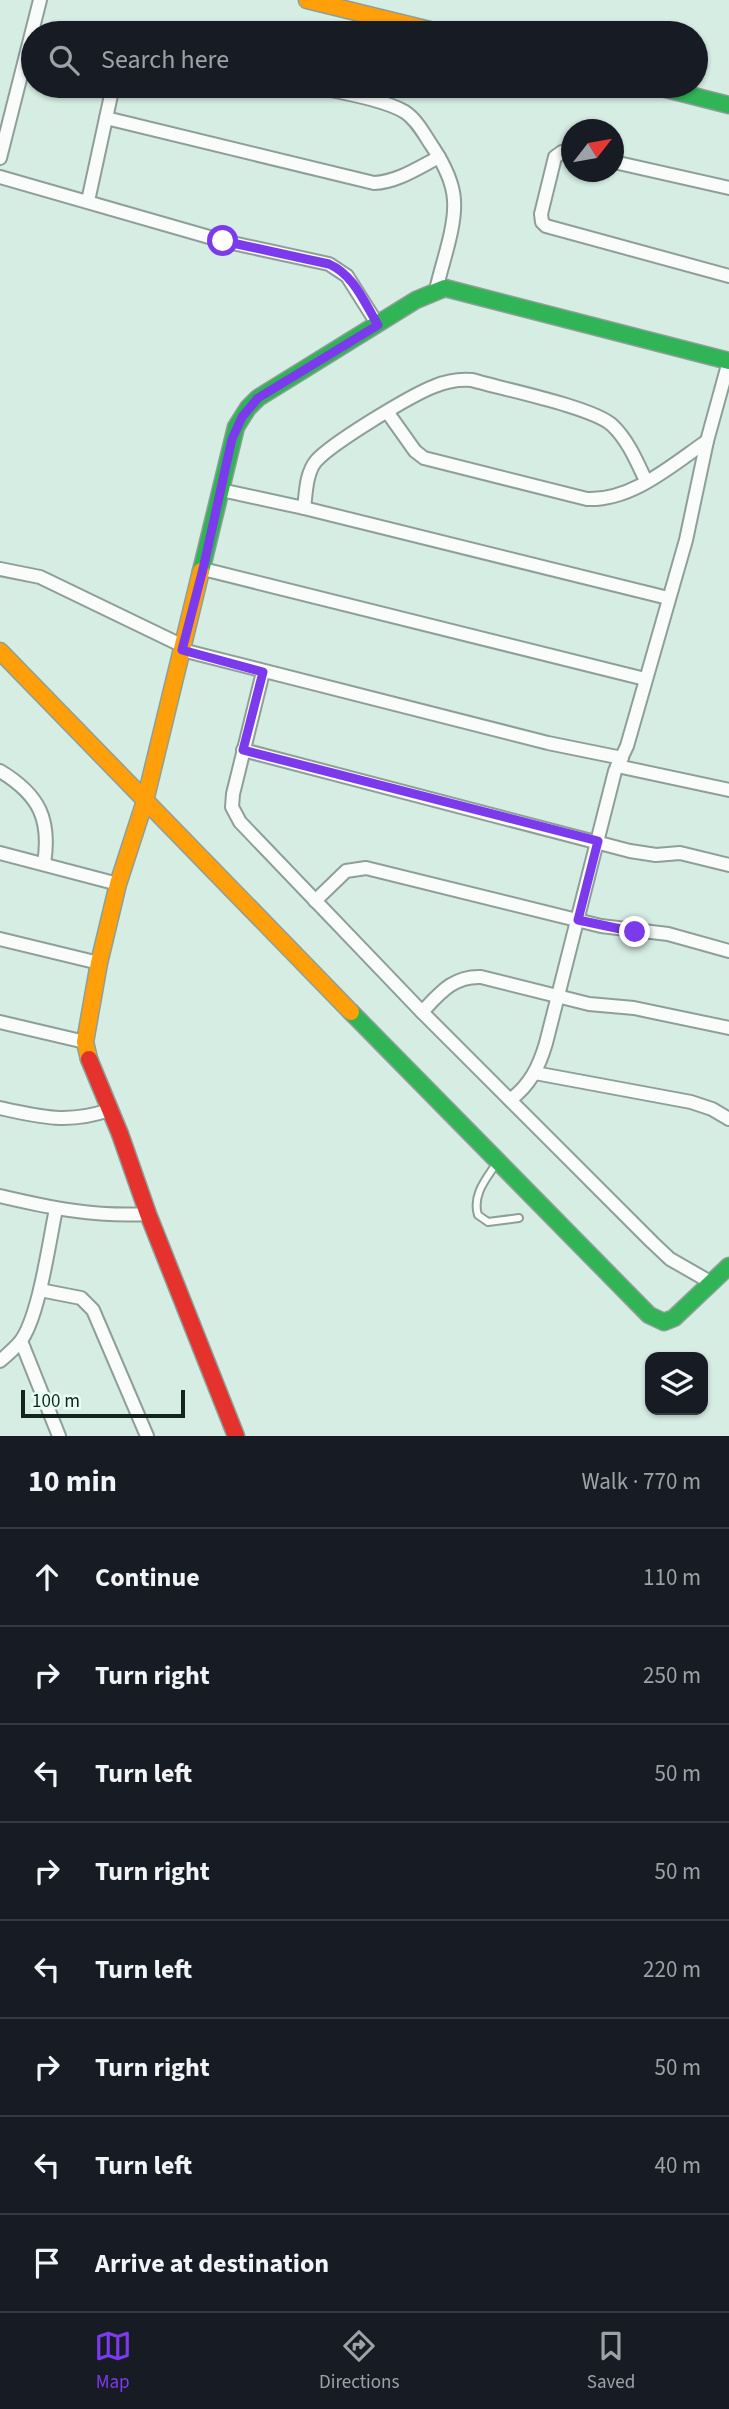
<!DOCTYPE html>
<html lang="en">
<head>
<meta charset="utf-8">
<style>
	body { margin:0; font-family:"Source Sans 3",sans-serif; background:#20242c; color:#f1f3f6 }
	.controls { position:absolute; right:21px; bottom:21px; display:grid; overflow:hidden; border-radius:14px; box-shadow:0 2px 5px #0004 }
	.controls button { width:63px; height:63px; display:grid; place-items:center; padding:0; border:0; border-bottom:2px solid #363941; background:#171b24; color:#f1f3f6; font:35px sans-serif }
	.compass { position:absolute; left:561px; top:119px; width:63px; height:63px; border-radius:50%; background:#171b24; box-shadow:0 2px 5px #0004; rotate:59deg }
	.scale { position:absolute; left:21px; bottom:18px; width:164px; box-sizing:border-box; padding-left:7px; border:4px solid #13231d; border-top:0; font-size:19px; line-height:24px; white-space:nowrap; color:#13231d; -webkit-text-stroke:5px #e7fff4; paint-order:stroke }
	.stop { position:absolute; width:21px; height:21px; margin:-16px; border:5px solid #7c3aed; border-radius:50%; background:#fff }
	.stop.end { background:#7c3aed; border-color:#fff; box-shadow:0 2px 7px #0008 }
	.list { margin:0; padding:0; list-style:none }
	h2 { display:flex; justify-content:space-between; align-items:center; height:91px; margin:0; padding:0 28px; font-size:30px }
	h2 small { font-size:23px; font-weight:400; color:#9ea1a6 }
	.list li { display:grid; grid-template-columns:46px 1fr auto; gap:21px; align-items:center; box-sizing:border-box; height:98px; padding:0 28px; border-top:2px solid #363941 }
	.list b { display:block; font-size:26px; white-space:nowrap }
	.list em { font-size:23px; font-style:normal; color:#9ea1a6 }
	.icon { flex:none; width:38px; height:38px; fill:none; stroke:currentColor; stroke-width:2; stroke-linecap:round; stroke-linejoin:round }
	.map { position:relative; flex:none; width:729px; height:1436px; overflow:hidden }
	.search { position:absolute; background:#171b24; box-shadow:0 2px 5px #0004; left:21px; right:21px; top:21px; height:77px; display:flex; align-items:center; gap:18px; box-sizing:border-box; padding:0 24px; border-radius:38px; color:#9ea1a6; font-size:26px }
	.sheet { height:875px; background:#171b24 }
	nav { display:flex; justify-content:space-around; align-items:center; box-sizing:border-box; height:98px; border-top:2px solid #363941; background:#171b24; font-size:19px; color:#9ea1a6 }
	nav a { display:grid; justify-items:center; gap:4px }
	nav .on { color:#7c3aed }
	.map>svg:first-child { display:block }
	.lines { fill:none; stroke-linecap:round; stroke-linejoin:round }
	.lane-casing { stroke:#8e9f98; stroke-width:10 }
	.street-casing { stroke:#8e9f98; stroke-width:16 }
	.fast-casing { stroke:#8e9f98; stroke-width:19 }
	.slow-casing { stroke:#8e9f98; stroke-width:19 }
	.jam-casing { stroke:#8e9f98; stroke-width:19 }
	.lane { stroke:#f9fcfb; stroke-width:6 }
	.street { stroke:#f9fcfb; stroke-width:12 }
	.fast { stroke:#30b455; stroke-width:16 }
	.slow { stroke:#ff9f0a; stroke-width:16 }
	.jam { stroke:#e5322d; stroke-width:16 }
	.route { stroke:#7c3aed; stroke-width:9 }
</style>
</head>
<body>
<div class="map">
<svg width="729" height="1436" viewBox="0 0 729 1436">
	<rect width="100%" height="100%" fill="#d6ede3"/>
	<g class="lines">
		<g class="lane-casing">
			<path id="lane" d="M496 1164C486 1179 472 1195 478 1215L488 1222 519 1218"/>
		</g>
		<g class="street-casing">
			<g id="street">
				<path d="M312 86C338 92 383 99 405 112 417 120 424 134 432 146 442 161 453 181 454 200 456 227 442 263 436 290"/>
				<path d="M106 118 374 183C397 182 418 168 439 157"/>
				<polyline points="572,153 562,152 555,157 541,214 542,222 546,226 729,276"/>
				<polyline points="0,158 40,0"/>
				<polyline points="614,162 729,188"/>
				<polyline points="0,177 223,241 329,264 347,276 378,325"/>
				<polyline points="88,201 113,86"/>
				<path d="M388 413 415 451 424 458 587 499C632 501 672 465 707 441"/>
				<polyline points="221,490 304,508 668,598"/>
				<path d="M304 508C306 493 306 473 316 461 332 443 411 395 435 386 447 381 459 379 472 380 502 389 592 407 612 425 628 440 637 462 646 481"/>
				<polyline points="0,569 40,577 183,646"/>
				<polyline points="203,569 645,679"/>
				<polyline points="182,650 548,743 622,758"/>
				<polyline points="263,672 233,794 232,807 240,822 422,1012 652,1242 670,1259 712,1283"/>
				<polyline points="243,750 630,851 656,855 680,853 729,865"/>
				<polyline points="617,766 729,790"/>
				<path d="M0 771C40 795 51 820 44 864"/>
				<polyline points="0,853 118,884"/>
				<polyline points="315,901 346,871 366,868 601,926 668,934 729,951"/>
				<polyline points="0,939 99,963"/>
				<path d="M422 1012C440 993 453 976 481 977L589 1004 634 1008 729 1028"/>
				<polyline points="0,1022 85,1042"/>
				<polyline points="535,1073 691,1102 712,1109 729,1119"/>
				<path d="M510 1100C530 1085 539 1067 546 1043L615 771 627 746 686 540 707 441 729 361"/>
				<path d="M0 1108C40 1117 69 1124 109 1110"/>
				<path d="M0 1196C51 1208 95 1217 148 1214"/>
				<polyline points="40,1290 81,1298 93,1310 147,1436"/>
				<polyline points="21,1341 59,1436"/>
				<path d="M0 1361C7 1355 14 1349 20 1342 39 1318 49 1242 56 1209"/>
			</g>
		</g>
		<g class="fast-casing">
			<g id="fast">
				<polyline points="654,86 729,105"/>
				<polyline points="201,571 236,427 248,408 258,398 416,300 445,288 729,361"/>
				<polyline points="351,1012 649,1315 664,1322 674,1318 729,1266"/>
			</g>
		</g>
		<g class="slow-casing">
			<g id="slow">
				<polyline points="307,0 442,33"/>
				<polyline points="0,651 351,1012"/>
				<polyline points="89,1059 85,1042 99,963 118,884 145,801 201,571"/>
			</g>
		</g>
		<g class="jam-casing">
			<polyline id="jam" points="89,1059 120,1134 148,1214 236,1436"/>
		</g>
		<use href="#lane" class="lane"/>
		<use href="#street" class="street"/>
		<use href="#fast" class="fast"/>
		<use href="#slow" class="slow"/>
		<use href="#jam" class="jam"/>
	</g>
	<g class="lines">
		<path class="route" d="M223 241 329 264C354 275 364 302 378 325L258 398 242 417 232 439 203 569 182 650 263 672 243 750 598 841 578 920 635 932"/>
	</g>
</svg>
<div class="controls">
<button><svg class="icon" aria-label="layers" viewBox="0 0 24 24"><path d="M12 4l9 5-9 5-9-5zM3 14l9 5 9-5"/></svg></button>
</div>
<svg class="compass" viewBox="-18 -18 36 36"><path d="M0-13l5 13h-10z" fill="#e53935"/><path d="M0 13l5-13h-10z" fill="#9ea1a6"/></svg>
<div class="scale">100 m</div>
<div class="stop" style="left:223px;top:241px"></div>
<div class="stop end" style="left:635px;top:932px"></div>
<div class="search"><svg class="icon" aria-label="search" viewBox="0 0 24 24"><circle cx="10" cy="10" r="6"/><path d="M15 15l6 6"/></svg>Search here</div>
</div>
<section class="sheet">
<h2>10 min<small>Walk · 770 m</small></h2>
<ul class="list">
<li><svg class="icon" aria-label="ahead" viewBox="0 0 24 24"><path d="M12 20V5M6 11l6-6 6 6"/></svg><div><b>Continue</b></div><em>110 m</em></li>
<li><svg class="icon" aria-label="right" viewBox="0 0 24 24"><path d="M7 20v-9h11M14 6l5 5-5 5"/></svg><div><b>Turn right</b></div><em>250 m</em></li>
<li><svg class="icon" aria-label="left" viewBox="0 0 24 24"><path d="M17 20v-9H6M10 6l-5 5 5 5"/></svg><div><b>Turn left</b></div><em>50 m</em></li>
<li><svg class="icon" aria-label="right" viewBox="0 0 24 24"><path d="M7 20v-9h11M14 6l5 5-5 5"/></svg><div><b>Turn right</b></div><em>50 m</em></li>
<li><svg class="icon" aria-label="left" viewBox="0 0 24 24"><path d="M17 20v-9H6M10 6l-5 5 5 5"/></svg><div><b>Turn left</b></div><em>220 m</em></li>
<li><svg class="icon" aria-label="right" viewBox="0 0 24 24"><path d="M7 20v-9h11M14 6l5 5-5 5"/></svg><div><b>Turn right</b></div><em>50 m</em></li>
<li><svg class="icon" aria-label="left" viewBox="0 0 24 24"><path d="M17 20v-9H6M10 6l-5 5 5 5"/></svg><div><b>Turn left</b></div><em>40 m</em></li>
<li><svg class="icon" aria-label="arrive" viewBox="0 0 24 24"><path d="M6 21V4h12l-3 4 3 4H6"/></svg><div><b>Arrive at destination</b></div></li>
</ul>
</section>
<nav>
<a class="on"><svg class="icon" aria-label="map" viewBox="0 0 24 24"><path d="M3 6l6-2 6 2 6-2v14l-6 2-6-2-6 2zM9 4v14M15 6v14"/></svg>Map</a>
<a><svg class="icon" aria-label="directions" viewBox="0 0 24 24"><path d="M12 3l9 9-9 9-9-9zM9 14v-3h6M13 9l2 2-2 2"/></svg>Directions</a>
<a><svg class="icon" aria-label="saved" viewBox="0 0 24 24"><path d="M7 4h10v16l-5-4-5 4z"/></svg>Saved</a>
</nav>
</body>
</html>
